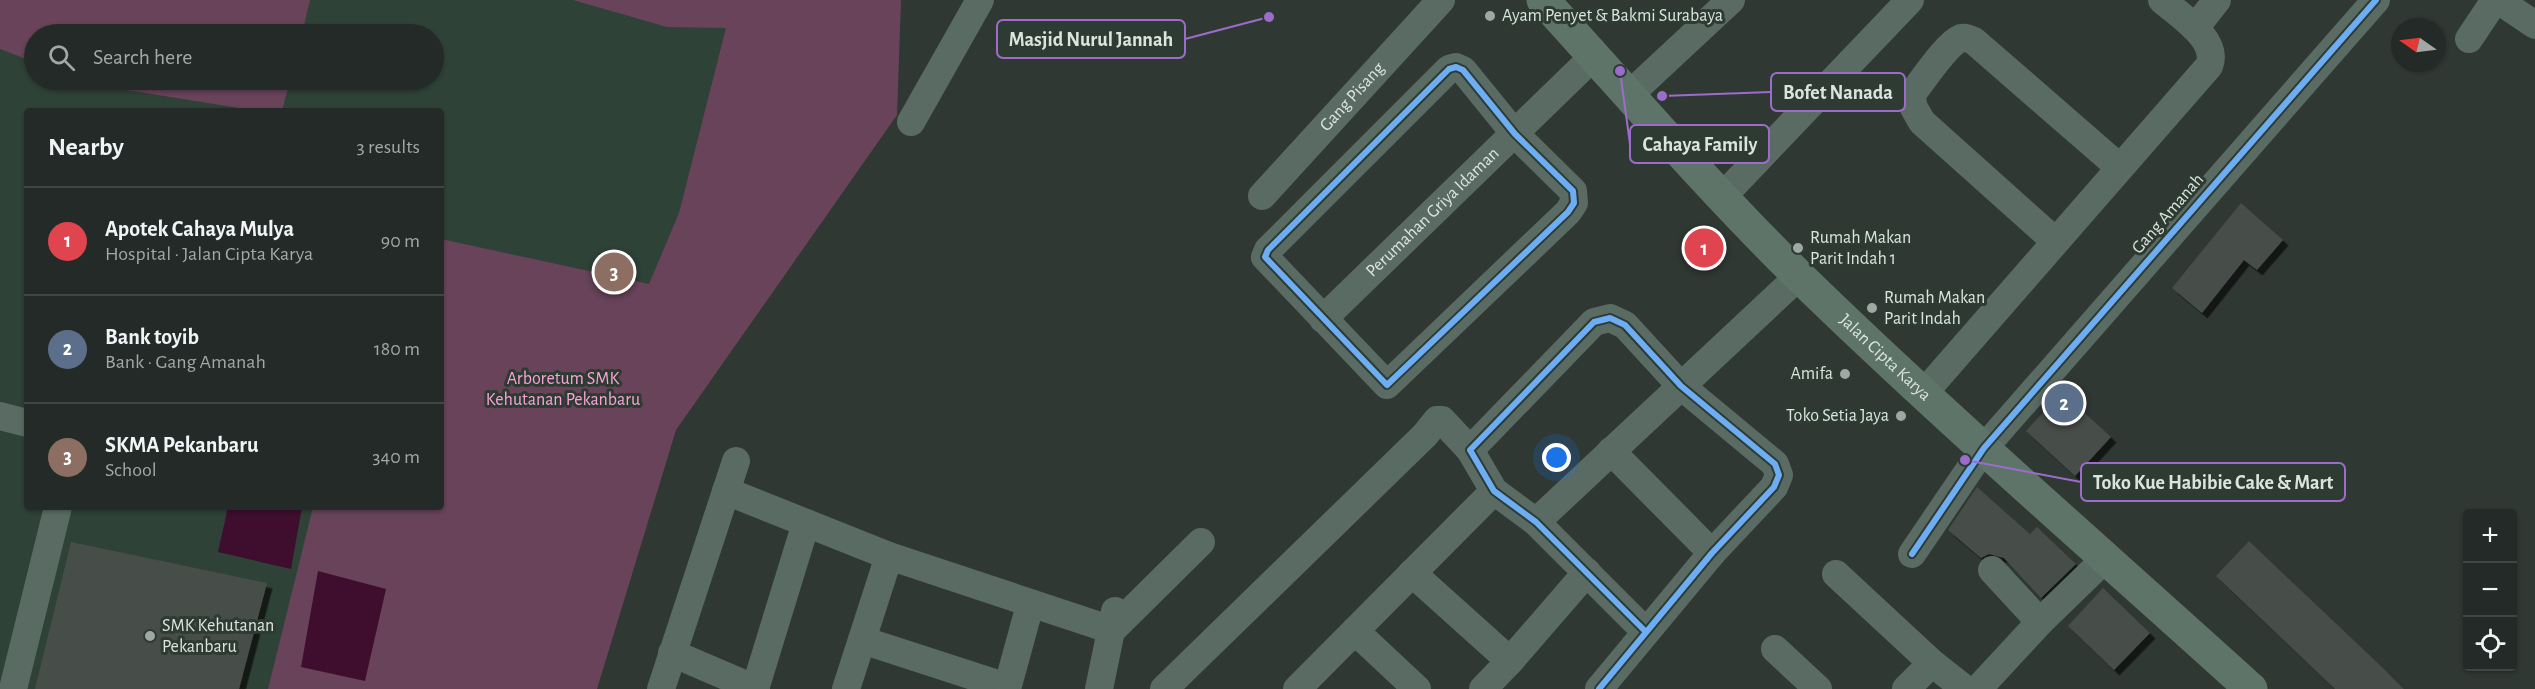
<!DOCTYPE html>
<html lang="en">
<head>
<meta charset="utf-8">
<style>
	body { margin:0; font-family:"Alegreya Sans",sans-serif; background:#303633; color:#f1f3f6 }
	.controls { position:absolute; right:18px; bottom:18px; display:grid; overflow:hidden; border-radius:6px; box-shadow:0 2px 4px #0004 }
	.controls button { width:54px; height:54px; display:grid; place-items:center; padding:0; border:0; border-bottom:2px solid #414644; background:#242a27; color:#f1f3f6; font:30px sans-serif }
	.compass { position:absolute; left:2391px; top:18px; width:54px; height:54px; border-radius:50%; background:#242a27; box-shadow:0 2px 4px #0004; rotate:284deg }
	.you { position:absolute; left:1557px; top:458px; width:21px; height:21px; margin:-15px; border:4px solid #fff; border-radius:50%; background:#1a73e8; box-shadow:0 0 0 9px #1a73e833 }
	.badge { display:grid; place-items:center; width:39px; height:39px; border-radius:50%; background:#9fa8a3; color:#fff; font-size:20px; font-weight:700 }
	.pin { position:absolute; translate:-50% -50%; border:3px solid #fff; box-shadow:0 2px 6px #0006 }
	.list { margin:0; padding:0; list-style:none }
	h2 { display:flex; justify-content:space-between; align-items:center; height:78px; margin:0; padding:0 24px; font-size:26px }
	h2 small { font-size:20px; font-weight:400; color:#a3a7a7 }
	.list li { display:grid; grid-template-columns:39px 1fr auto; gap:18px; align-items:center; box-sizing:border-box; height:108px; padding:0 24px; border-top:2px solid #414644 }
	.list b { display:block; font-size:22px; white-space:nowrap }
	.list p { margin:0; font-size:20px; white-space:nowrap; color:#a3a7a7 }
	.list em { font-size:20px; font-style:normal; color:#a3a7a7 }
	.icon { flex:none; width:33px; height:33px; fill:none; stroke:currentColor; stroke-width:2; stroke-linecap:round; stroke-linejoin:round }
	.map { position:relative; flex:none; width:2535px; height:689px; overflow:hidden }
	.search { position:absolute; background:#242a27; box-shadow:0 2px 4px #0004; left:24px; top:24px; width:420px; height:66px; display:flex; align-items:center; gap:15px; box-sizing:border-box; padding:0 21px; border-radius:33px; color:#a3a7a7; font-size:22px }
	.panel { position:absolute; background:#242a27; box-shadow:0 2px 4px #0004; left:24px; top:108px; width:420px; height:402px; border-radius:6px }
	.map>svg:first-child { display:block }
	.built { fill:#2f4237; fill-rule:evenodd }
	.green { fill:#684359 }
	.water { fill:#3f0e2f }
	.building { fill:#474d4a; filter:url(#shadow) }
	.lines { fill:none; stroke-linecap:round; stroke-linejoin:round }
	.minor { stroke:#5a6b63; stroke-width:28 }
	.major { stroke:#5e7469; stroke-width:33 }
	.cycleway-casing { stroke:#2d3b33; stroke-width:10 }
	.cycleway { stroke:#6dadf4; stroke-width:6 }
	.poi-dot { fill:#9fa8a3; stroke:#2d3b33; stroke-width:2 }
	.labels { text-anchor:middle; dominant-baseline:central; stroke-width:6; stroke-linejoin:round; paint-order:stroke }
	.poi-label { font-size:18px; fill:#dbe4df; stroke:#2d3b33; text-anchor:start }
	.street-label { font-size:18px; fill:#dbe4df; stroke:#2d3b33 }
	.park-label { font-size:18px; fill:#faa2d6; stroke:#2d3b33 }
	.leader { fill:none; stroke:#9d6cca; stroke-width:2 }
	.callout-dot { fill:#9d6cca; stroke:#2d3b33; stroke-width:2 }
	.callout { fill:#2d3b33; stroke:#9d6cca; stroke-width:2 }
	.callout-label { font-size:20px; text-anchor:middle; font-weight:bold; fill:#dbe4df }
</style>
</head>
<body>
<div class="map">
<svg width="2535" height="689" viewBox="0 0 2535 689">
	<defs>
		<filter id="shadow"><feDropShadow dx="5.5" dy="5.5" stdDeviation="0" flood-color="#0009"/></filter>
	</defs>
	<rect width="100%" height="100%" fill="#303834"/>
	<path class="built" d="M0 0H901L897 115 676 430 597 689H0ZM34 34H434V80H34ZM27 111H441V507H27Z"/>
	<g class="green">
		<polygon points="0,0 310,0 302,34 34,34 34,62 0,49"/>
		<polygon points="573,0 901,0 897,115 676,430 597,689 268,689 313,507 441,507 441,239 649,284 679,213 726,28 667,27"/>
		<polygon points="85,80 290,80 282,111 258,111 102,86"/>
	</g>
	<g class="water">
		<polygon points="228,507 302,507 291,569 218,552"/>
		<polygon points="318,571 386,589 365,681 301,667"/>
	</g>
	<g class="building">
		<polygon points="2241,203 2283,240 2257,270 2244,260 2202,313 2172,288"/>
		<polygon points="2062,392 2111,437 2075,476 2026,431"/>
		<polygon points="1977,487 2030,534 2037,527 2076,564 2041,598 2004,558 1989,554 1981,558 1948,530"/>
		<polygon points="2249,541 2382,667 2404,689 2335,689 2216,576"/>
		<polygon points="71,542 267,583 239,689 35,689"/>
		<polygon points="2103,588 2150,633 2114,670 2068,626"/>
	</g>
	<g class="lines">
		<g class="minor">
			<polyline points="2498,0 2535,25"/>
			<polyline points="2195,28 2217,0"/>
			<polyline points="2469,39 2495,0"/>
			<polygon points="1456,67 1463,70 1515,134 1573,191 1574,203 1568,212 1387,385 1265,257 1268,250 1449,69"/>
			<polyline points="1629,95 1731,0"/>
			<polyline points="911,122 980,0"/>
			<path id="s1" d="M1262 196 1441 0"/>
			<polyline points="1722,197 1910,0"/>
			<path d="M2055 241 1922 122 1914 108 1911 95C1922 82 1946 44 1961 38 1966 37 1970 39 1974 41L2119 167"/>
			<path id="s2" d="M1323 319 1594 56"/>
			<path d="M1923 394 2209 66C2220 40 2179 15 2162 0"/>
			<polyline points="0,416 27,423"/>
			<polyline points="1611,451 1712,553"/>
			<polyline points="726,491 889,556 1112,630 1201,542"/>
			<polyline points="1536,522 1799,276"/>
			<polyline points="1912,554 1984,448 2376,0"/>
			<polyline points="1992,570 2040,622"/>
			<polyline points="1412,573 1510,661 1587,572"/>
			<polyline points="1836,574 1932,663"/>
			<polyline points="1355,631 1417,689"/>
			<polyline points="862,640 1007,687"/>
			<polyline points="1775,649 1818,689"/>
			<polyline points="672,653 756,689"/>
			<polyline points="13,689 58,507"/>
			<polyline points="661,689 736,461"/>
			<polyline points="755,689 806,523"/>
			<polyline points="846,689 889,556"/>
			<polyline points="1007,689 1030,605"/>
			<polyline points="1099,689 1115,611"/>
			<polyline points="1164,689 1425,435 1437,420 1442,420 1470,450"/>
			<polyline points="1297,689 1494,491"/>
			<polyline points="1483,689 1510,661"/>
			<polyline points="1599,689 1712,553 1774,487 1779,475 1775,464 1681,386 1625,325 1610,318 1594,322 1470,450 1494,491 1536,522 1645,631"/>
			<polyline points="1906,689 1932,663 1965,689"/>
			<polyline points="1978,689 2040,622 2106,558"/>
		</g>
		<path class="major" id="s3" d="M1543 0C1628 93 1710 189 1800 277 1946 419 2100 552 2251 689"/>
		<g class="cycleway-casing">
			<g id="cycleway">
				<polygon points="1456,67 1463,70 1515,134 1573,191 1574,203 1568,212 1387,385 1265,257 1268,250 1449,69"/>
				<polyline points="1912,554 1984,448 2376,0"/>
				<polyline points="1599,689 1712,553 1774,487 1779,475 1775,464 1681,386 1625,325 1610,318 1594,322 1470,450 1494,491 1536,522 1645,631"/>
			</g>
		</g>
		<use href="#cycleway" class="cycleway"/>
	</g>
	<g class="poi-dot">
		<circle cx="1490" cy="16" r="6"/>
		<circle cx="1798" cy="248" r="6"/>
		<circle cx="1872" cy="308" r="6"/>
		<circle cx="1845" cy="374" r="6"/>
		<circle cx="1901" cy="416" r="6"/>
		<circle cx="150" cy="636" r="6"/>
	</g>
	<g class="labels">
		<g class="poi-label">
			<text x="1502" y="16">Ayam Penyet &amp; Bakmi Surabaya</text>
			<text x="1810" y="238">Rumah Makan<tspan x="1810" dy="21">Parit Indah 1</tspan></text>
			<text x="1884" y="298">Rumah Makan<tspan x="1884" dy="21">Parit Indah</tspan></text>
			<text x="1833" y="374" text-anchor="end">Amifa</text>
			<text x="1889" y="416" text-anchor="end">Toko Setia Jaya</text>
			<text x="162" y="626">SMK Kehutanan<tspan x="162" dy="21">Pekanbaru</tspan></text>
		</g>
		<g class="street-label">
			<text stroke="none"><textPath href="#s1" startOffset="134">Gang Pisang</textPath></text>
			<text stroke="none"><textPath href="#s2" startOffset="153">Perumahan Griya Idaman</textPath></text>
			<text transform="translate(2168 214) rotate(-49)">Gang Amanah</text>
			<text stroke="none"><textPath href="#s3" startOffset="495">Jalan Cipta Karya</textPath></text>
		</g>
		<g class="park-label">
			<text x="563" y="379">Arboretum SMK<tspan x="563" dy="21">Kehutanan Pekanbaru</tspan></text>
		</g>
	</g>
	<path class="leader" d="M1269 17L1185 39M1662 96L1771 92M1620 71L1630 144M1965 460L2081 482"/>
	<g class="callout-dot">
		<circle cx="1269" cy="17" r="6"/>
		<circle cx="1662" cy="96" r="6"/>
		<circle cx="1620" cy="71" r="6"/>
		<circle cx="1965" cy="460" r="6"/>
	</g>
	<g class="callout">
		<rect x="997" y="20" width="188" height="38" rx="6"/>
		<rect x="1771" y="73" width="134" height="38" rx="6"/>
		<rect x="1630" y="125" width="139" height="38" rx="6"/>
		<rect x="2081" y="463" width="264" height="38" rx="6"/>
	</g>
	<g class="callout-label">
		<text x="1091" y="46">Masjid Nurul Jannah</text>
		<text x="1838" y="99">Bofet Nanada</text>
		<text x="1700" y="151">Cahaya Family</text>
		<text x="2213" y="489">Toko Kue Habibie Cake &amp; Mart</text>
	</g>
</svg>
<div class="controls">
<button>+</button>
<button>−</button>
<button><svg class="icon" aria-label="locate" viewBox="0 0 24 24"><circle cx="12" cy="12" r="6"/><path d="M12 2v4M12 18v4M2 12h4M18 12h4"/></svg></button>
</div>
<svg class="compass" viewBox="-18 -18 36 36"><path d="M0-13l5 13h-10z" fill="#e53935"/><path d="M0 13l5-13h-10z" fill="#a3a7a7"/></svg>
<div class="you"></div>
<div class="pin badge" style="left:1704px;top:248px;background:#e0444e">1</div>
<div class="pin badge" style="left:2064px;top:403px;background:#5c6f8a">2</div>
<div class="pin badge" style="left:614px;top:272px;background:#8d6e63">3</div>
<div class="search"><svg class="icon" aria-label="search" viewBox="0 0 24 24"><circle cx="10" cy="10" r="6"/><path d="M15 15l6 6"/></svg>Search here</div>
<section class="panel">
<h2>Nearby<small>3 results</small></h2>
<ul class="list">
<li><span class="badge" style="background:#e0444e">1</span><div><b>Apotek Cahaya Mulya</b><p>Hospital · Jalan Cipta Karya</p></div><em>90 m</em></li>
<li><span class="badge" style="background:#5c6f8a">2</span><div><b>Bank toyib</b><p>Bank · Gang Amanah</p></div><em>180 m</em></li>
<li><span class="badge" style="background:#8d6e63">3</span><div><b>SKMA Pekanbaru</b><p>School</p></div><em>340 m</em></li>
</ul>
</section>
</div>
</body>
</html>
